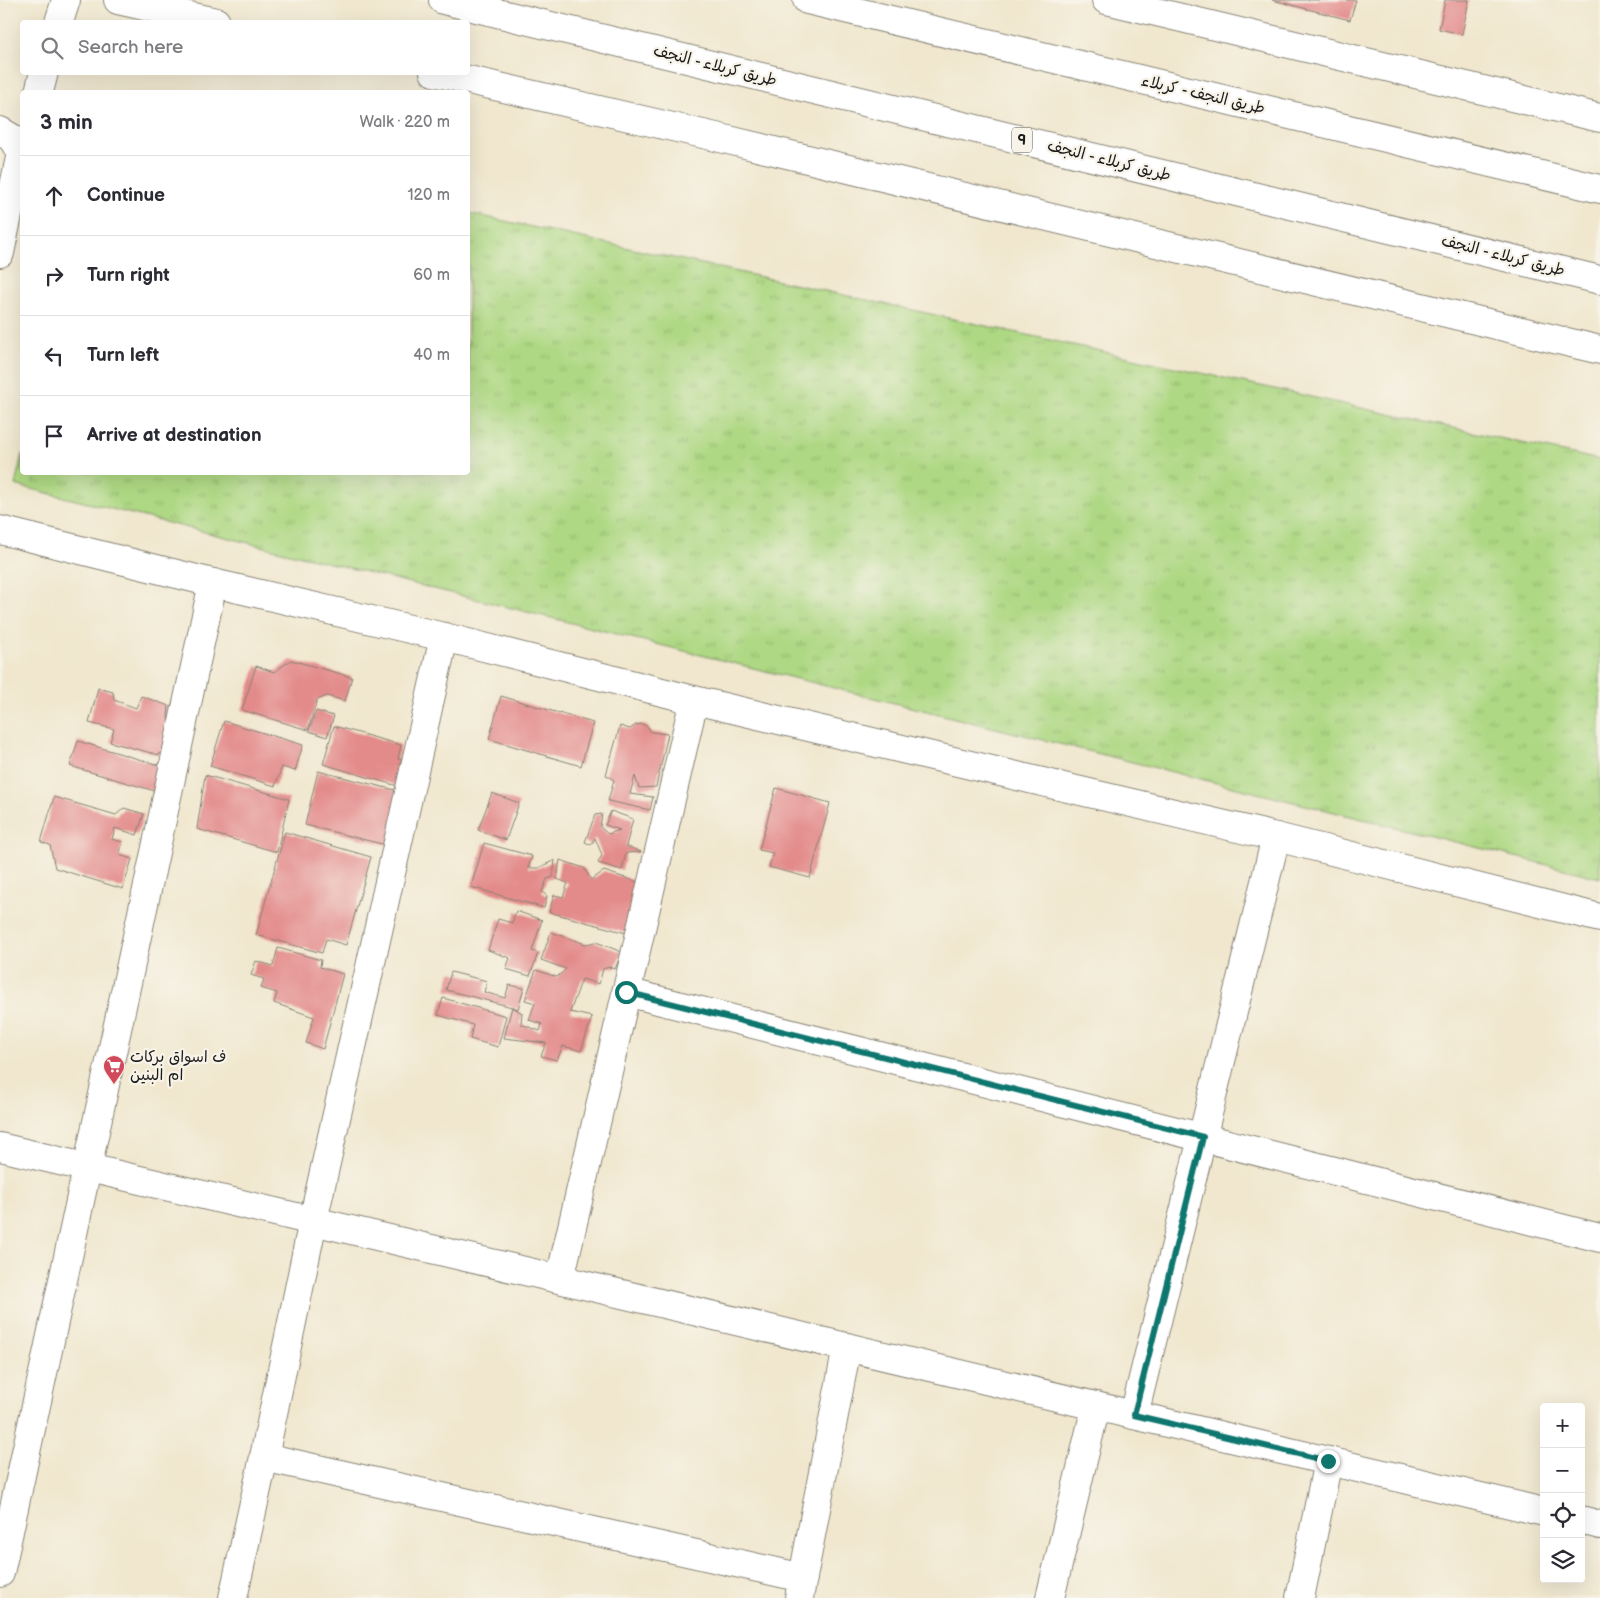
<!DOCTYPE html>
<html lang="en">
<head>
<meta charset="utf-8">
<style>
	body { margin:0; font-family:"Balsamiq Sans","Playpen Sans Arabic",sans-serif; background:#f2f2f3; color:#2b2b33 }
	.controls { position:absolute; right:15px; bottom:15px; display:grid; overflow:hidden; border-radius:5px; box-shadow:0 5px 20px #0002 }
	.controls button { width:45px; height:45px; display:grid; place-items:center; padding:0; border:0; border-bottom:1px solid #e1e1e2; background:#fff; color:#2b2b33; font:25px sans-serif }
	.stop { position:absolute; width:15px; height:15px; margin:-11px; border:4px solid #0f766e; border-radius:50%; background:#fff }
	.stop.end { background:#0f766e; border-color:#fff; box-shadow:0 1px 5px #0008 }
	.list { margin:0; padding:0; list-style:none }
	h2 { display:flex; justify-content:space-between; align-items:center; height:65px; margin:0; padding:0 20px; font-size:21px }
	h2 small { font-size:16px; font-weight:400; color:#7c7c81 }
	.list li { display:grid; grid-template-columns:32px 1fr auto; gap:15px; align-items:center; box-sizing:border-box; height:80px; padding:0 20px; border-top:1px solid #e1e1e2 }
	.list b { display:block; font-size:19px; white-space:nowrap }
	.list em { font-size:16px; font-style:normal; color:#7c7c81 }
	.icon { flex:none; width:28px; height:28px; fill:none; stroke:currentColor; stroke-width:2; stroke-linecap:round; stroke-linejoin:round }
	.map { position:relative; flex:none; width:1600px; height:1598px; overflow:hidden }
	.search { position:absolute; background:#fff; box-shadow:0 5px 20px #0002; left:20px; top:20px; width:450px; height:55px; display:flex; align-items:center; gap:12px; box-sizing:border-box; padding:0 18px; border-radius:5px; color:#7c7c81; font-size:19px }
	.panel { position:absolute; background:#fff; box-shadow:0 5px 20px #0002; left:20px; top:90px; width:450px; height:385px; border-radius:5px }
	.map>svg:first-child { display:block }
	.grass { fill:url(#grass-tufts); stroke:#657a50 }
	.building { fill:#e38a8a }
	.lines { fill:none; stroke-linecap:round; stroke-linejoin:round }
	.minor-casing { stroke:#868275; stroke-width:30 }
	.major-casing { stroke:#868275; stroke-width:30 }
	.highway-casing { stroke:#868275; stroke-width:30 }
	.minor { stroke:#fff; stroke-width:28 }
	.major { stroke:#fff; stroke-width:28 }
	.highway { stroke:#fff; stroke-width:28 }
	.route { stroke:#0f766e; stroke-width:6 }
	.labels { text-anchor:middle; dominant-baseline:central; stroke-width:4.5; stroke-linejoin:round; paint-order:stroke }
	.shield { fill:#f7f3e8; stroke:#5e5c59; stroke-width:1 }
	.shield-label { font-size:15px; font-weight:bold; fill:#1c1c1c }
	.street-label { font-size:16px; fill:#1c1c1c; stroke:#f7f3e8 }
	.poi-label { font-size:16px; fill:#1c1c1c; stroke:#f7f3e8; text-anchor:start }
</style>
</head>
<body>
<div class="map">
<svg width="1600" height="1598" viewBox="0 0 1600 1598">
	<defs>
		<pattern id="grass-tufts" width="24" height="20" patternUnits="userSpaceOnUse" patternTransform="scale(1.25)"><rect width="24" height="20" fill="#aed883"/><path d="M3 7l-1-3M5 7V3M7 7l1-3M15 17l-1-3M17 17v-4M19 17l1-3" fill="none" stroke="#95b971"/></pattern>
	</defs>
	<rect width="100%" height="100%" fill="#f7f3e8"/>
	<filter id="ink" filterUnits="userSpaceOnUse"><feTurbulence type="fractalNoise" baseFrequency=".02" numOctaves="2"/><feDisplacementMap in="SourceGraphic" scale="10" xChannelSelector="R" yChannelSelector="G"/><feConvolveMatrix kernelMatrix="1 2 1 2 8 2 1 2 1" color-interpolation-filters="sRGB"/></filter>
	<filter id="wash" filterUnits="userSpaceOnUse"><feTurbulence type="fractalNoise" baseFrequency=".0096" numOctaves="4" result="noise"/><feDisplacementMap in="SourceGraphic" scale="20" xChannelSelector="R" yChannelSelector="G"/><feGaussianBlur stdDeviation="1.12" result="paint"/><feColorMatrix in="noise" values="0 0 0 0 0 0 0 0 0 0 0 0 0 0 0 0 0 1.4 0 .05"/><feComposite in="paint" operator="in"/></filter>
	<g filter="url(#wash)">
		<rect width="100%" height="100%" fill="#f0e7ce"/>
		<polygon class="grass" points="468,213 1600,460 1600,878 15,485 22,454 22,472 468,472"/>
		<g id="blocks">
			<g class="building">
				<polygon points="1272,0 1356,0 1350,20"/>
				<polygon points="1445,0 1469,0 1462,34 1439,29"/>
				<polygon points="291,660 352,677 345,701 327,696 317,700 308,730 242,710 256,666 274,672"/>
				<polygon points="98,688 113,692 114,700 136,708 141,696 169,706 168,716 171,741 159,755 110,742 114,729 89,723"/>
				<polygon points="501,696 593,723 581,766 489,739"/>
				<polygon points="316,711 334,716 327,737 309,731"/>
				<polygon points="224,721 303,745 295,771 282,767 275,786 210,766"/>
				<polygon points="642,724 648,727 651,732 668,734 656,787 639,788 635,776 630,794 653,797 650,810 608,801 614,780 606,775 620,726 630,729 636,725"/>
				<polygon points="334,726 401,745 398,759 407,762 401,787 323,764"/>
				<polygon points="78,741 162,766 155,791 70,766"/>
				<polygon points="318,771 403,792 390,846 305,825"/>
				<polygon points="205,775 289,799 277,852 197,829"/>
				<polygon points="776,788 830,803 810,878 769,867 773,853 759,850"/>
				<polygon points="492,793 519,803 506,840 478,830"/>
				<polygon points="54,797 116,815 124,808 144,814 137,835 115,828 112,839 123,842 119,855 132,859 123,889 55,868 50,845 41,842"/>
				<polygon points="611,811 633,819 626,846 641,852 626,853 622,870 598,863 602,855 595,838 591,845 585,842 595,815 602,814 600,827 608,834 620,830 605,825"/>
				<polygon points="285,832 371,857 346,945 326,939 322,953 256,935"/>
				<polygon points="484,843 532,856 528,868 538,868 555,860 553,877 547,879 542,892 547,896 544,908 471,887"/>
				<polygon points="560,860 584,868 591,880 604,871 641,883 626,933 549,912 554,895 563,897 568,883 557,879"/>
				<polygon points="516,911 542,920 532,951 538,953 530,976 506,969 510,958 488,950 498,919 512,923"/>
				<polygon points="551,932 586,944 596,942 622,952 615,969 609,967 603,969 599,984 582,979 570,1012 592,1017 581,1051 563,1046 557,1060 541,1056 546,1043 504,1038 512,1007 446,990 451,972 487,981 484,992 505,998 509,985 524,988 518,1009 512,1007 522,1013 521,1024 540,1031 542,1024 529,1020 535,1003 525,1000 536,970 557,977 566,969 541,960"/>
				<polygon points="278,948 321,960 320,967 343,974 323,1049 306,1043 314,1017 274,1003 277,993 261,988 264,979 251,975 256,961 273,966"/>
				<polygon points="443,998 506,1016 498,1047 470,1039 473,1025 438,1015"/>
			</g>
		</g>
	</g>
	<g filter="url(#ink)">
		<use href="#blocks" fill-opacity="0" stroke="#868275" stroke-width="1"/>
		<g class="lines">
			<g class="minor-casing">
				<g id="minor">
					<polyline points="59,22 66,0"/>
					<polyline points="39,92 44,72"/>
					<polyline points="0,131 12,138 21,153"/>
					<polyline points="0,253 22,148"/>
					<polyline points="0,530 213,583 444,637 694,700 1276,837 1600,918"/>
					<polyline points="626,992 1600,1238"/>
					<polyline points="0,1147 1544,1512"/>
					<polyline points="560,1279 694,700"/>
					<polyline points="1134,1415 1276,837"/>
					<polyline points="264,1457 803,1578"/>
					<polyline points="1581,1520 1600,1525"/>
					<polyline points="0,1573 213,583"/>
					<polyline points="233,1598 264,1457 313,1221 444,637"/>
					<polyline points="799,1598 847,1347"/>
					<polyline points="1050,1598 1096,1406"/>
					<polyline points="1300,1598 1328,1461"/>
				</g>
			</g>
			<g class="major-casing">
				<g id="major">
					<polyline points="118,0 216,22"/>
					<polyline points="1106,0 1600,118"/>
					<polyline points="434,72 716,137 1600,350"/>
				</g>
			</g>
			<g class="highway-casing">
				<g id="highway">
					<polyline points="443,0 1600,280"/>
					<polyline points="807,0 1600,189"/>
				</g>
			</g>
			<use href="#minor" class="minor"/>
			<use href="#major" class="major"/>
			<use href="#highway" class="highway"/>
		</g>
	</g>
	<g class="lines" filter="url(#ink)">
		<polyline class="route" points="626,992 1203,1137 1134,1415 1328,1461"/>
	</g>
	<defs>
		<g id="supermarket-pin" transform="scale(1.125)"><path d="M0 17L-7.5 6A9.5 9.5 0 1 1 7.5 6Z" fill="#d1495b" stroke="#f7f3e8"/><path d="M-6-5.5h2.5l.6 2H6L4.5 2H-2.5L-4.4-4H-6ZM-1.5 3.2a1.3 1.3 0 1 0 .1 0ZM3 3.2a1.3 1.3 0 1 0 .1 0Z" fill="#fff"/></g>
	</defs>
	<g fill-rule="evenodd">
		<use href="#supermarket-pin" x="114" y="1066"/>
	</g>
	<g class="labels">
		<rect class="shield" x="1012" y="127.5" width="20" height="25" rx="4"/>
		<g class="shield-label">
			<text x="1022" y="140">9</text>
		</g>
		<g class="street-label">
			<text transform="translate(715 66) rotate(14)">طريق کربلاء - النجف</text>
			<text transform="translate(1203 95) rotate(13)">طريق النجف - کربلاء</text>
			<text transform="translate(1109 161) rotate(14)">طريق کربلاء - النجف</text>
			<text transform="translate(1503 256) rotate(14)">طريق کربلاء - النجف</text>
		</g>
		<g class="poi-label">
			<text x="130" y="1057">ف اسواق بركات<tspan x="130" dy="18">ام البنين</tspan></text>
		</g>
	</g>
</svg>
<div class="controls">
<button>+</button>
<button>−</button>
<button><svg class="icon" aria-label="locate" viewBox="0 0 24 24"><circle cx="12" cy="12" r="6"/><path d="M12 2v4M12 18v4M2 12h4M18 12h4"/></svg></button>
<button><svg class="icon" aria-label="layers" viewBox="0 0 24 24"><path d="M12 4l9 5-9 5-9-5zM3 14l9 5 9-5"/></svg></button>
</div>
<div class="stop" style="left:626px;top:992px"></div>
<div class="stop end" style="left:1328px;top:1461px"></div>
<div class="search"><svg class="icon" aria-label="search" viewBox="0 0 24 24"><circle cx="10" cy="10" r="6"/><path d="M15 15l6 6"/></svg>Search here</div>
<section class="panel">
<h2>3 min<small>Walk · 220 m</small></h2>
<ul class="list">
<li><svg class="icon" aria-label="ahead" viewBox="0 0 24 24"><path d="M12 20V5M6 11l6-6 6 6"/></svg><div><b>Continue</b></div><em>120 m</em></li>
<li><svg class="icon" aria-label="right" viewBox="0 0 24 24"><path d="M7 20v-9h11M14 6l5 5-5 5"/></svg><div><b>Turn right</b></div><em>60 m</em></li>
<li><svg class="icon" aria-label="left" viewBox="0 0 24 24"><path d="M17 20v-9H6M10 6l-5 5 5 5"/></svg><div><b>Turn left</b></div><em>40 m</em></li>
<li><svg class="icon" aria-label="arrive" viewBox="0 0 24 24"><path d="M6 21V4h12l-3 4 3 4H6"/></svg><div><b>Arrive at destination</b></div></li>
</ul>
</section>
</div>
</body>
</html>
